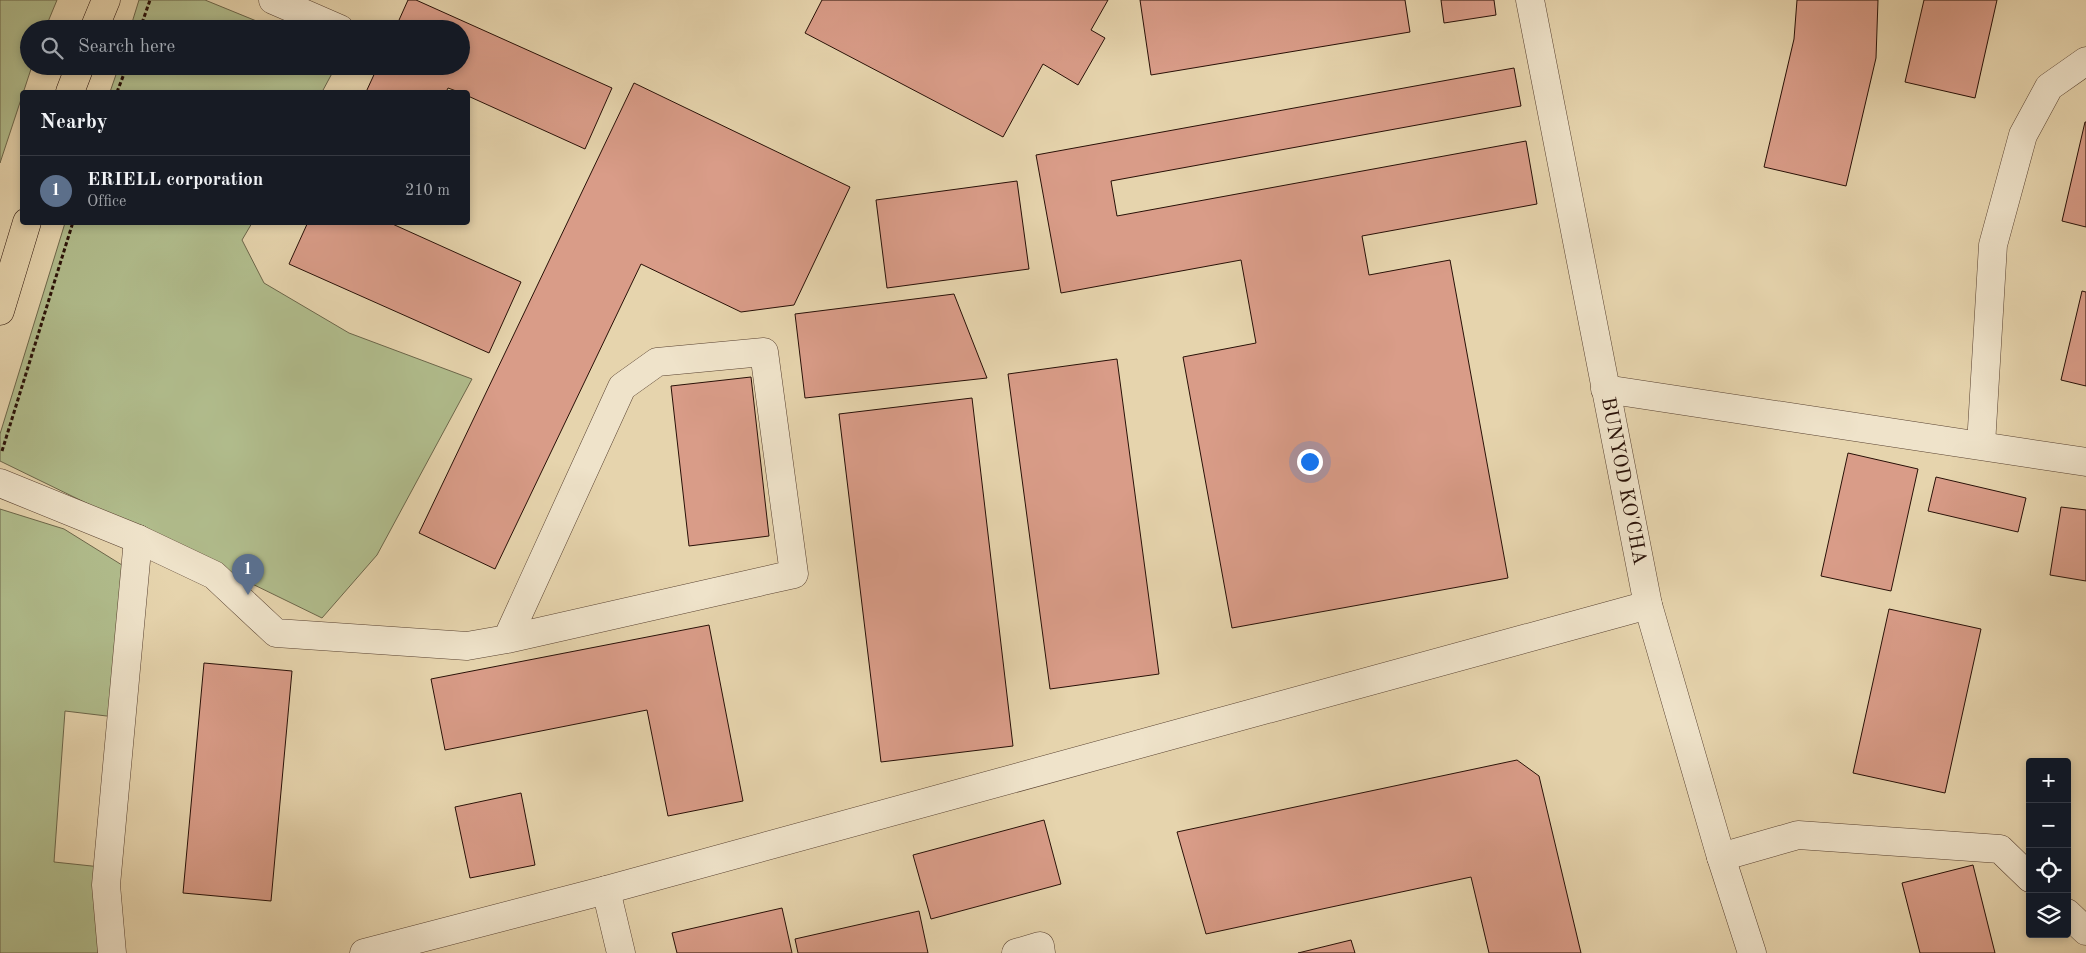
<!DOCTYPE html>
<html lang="en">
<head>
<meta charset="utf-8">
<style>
	body { margin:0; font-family:"Old Standard TT",serif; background:#20242c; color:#f1f3f6 }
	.controls { position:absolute; right:15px; bottom:15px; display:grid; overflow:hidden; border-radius:5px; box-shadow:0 2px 8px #0003 }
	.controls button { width:45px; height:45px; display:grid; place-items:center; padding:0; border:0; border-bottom:1px solid #363941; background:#171b24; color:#f1f3f6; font:25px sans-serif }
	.you { position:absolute; left:1309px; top:461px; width:18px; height:18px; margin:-12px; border:4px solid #fff; border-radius:50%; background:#1a73e8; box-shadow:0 0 0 8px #1a73e833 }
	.badge { display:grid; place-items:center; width:32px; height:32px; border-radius:50%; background:#7c3aed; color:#fff; font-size:16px; font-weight:700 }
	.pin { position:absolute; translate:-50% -41px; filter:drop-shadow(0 1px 2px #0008) }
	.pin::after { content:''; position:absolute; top:26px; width:18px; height:15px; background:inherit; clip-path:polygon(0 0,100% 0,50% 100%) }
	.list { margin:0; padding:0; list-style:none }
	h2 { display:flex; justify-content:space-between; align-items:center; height:65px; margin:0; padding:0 20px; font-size:21px }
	h2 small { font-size:16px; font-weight:400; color:#9ea1a6 }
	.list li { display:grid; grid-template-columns:32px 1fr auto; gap:15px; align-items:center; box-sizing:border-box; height:70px; padding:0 20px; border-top:1px solid #363941 }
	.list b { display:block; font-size:19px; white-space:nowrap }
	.list p { margin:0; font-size:16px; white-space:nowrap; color:#9ea1a6 }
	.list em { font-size:16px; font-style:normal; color:#9ea1a6 }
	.icon { flex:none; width:28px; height:28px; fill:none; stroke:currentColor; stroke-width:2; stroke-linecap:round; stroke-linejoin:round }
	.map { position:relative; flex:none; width:2086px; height:953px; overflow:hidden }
	.search { position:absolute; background:#171b24; box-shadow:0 2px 8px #0003; left:20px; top:20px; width:450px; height:55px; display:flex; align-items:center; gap:12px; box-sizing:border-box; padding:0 18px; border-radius:28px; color:#9ea1a6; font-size:19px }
	.panel { position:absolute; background:#171b24; box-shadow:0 2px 8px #0003; left:20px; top:90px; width:450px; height:135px; border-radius:5px }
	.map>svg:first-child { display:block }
	.green { fill:#b1bd8d; stroke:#6c664a }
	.building { fill:#d99c88; stroke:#281007 }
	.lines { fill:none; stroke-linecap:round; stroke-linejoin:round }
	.minor-casing { stroke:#584130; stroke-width:29 }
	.major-casing { stroke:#281007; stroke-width:29 }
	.path { stroke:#281007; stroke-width:3; stroke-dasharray:4 2.5; stroke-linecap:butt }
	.minor { stroke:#efe3ca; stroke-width:28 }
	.major { stroke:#e6d4ad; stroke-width:28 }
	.labels { text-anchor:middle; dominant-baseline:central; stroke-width:4.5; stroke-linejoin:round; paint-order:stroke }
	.street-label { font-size:20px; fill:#281007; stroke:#efe3ca }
</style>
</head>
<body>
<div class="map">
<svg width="2086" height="953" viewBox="0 0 2086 953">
	<rect width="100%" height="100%" fill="#e6d4ad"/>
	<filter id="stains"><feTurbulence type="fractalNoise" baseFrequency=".004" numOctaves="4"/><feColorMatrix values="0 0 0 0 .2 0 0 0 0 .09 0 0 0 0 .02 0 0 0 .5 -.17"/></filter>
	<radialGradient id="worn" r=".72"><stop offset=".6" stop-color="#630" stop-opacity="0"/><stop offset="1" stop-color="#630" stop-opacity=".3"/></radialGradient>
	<g class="green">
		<polygon points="0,0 57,0 45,29 29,29 29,66 32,66 0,163"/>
		<polygon points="139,0 205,0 276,29 130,29"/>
		<polygon points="119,66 336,66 322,92 110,92"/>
		<polygon points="65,223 252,223 242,240 264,283 349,333 472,379 377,555 322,618 0,461 0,434"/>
		<polygon points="0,509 64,529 130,570 115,717 65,711 54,862 101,867 98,953 0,953"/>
	</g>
	<g class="building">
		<polygon points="408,0 416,0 612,88 585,149 468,96 468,92 459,92 448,88 446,92 366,92 378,66 461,66 461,29 395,29"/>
		<polygon points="822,0 1108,0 1091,30 1105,38 1078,85 1043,64 1003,137 805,33"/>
		<polygon points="1140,0 1405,0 1410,32 1151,75"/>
		<polygon points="1441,0 1494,0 1496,15 1444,23"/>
		<polygon points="1797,0 1878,0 1876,58 1846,186 1764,167 1794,39"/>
		<polygon points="1924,0 1997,0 1975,98 1905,82"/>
		<polygon points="1514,68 1521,106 1111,181 1117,216 1526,141 1537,204 1362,236 1369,275 1450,260 1508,578 1232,628 1183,357 1256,343 1241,260 1061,293 1036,155"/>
		<polygon points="634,83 850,187 794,305 741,312 641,264 495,569 419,533"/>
		<polygon points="2085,122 2086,122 2086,227 2062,221"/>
		<polygon points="1017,181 1029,269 887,288 876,200"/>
		<polygon points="308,222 388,222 521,282 489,353 289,264"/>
		<polygon points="2082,291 2086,292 2086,386 2061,380"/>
		<polygon points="954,294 987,378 805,398 795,314"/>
		<polygon points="1117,359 1159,674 1050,689 1008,374"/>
		<polygon points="751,377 769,536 689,546 671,386"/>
		<polygon points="972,398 1013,746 881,762 839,414"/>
		<polygon points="1848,453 1918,469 1891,591 1821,576"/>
		<polygon points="1936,477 2026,498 2018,532 1928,511"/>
		<polygon points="2061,507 2086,510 2086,581 2050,575"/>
		<polygon points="1889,609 1981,629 1945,793 1853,773"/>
		<polygon points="709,625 743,801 668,816 647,710 445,750 431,679"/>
		<polygon points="204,663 292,671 271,901 183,893"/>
		<polygon points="1517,760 1539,776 1581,953 1489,953 1471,877 1206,934 1177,832"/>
		<polygon points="521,793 535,865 470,878 455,807"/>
		<polygon points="1044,820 1061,884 931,919 913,855"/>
		<polygon points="1973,865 1995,953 1920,953 1902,883"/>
		<polygon points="782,908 792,953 677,953 672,933"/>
		<polygon points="919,911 928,953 798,953 795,939"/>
		<polygon points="1351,940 1355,953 1298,953"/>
	</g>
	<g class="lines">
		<g class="minor-casing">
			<g id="minor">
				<polyline points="273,0 340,29"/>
				<polyline points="1530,0 1648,605 1721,857 1752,953"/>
				<polyline points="1605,389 2086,462"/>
				<polyline points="1981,445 1993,245 2023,135 2049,87 2086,61"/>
				<polyline points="0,483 138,539 214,575 276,633 467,646 507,639 794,574 764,352 657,362 622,387 507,639"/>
				<polyline points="1721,857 1798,835 2000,849 2030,878"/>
				<polyline points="606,890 621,953"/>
				<polyline points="2067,913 2086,931"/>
				<polyline points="112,953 106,885 138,539"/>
				<polyline points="364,953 606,890 1648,605"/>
				<polyline points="1016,953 1040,946 1041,953"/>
			</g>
		</g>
		<g class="major-casing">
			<g id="major">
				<polyline points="94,29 106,0"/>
				<polyline points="70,92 80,66"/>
				<polyline points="0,311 27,222"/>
			</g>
		</g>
		<g class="path">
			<polyline points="140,29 150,0"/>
			<polyline points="117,92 127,66"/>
			<polyline points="2,451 73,222"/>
		</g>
		<use href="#minor" class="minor"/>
		<use href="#major" class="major"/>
	</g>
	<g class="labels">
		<g class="street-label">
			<text transform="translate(1623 481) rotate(79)">BUNYOD KO'CHA</text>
		</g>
	</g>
	<rect width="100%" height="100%" filter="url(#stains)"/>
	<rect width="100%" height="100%" fill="url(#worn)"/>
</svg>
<div class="controls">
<button>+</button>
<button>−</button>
<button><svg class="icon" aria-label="locate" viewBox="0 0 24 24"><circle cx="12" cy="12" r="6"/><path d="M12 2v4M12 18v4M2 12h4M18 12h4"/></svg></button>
<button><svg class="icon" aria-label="layers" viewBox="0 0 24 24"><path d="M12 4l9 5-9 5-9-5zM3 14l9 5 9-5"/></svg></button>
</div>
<div class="you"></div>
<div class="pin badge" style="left:248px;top:595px;background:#5c6f8a">1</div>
<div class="search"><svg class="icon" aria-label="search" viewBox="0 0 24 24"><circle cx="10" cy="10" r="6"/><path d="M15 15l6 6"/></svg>Search here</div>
<section class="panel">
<h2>Nearby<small></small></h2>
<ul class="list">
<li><span class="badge" style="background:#5c6f8a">1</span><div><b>ERIELL corporation</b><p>Office</p></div><em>210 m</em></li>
</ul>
</section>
</div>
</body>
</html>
